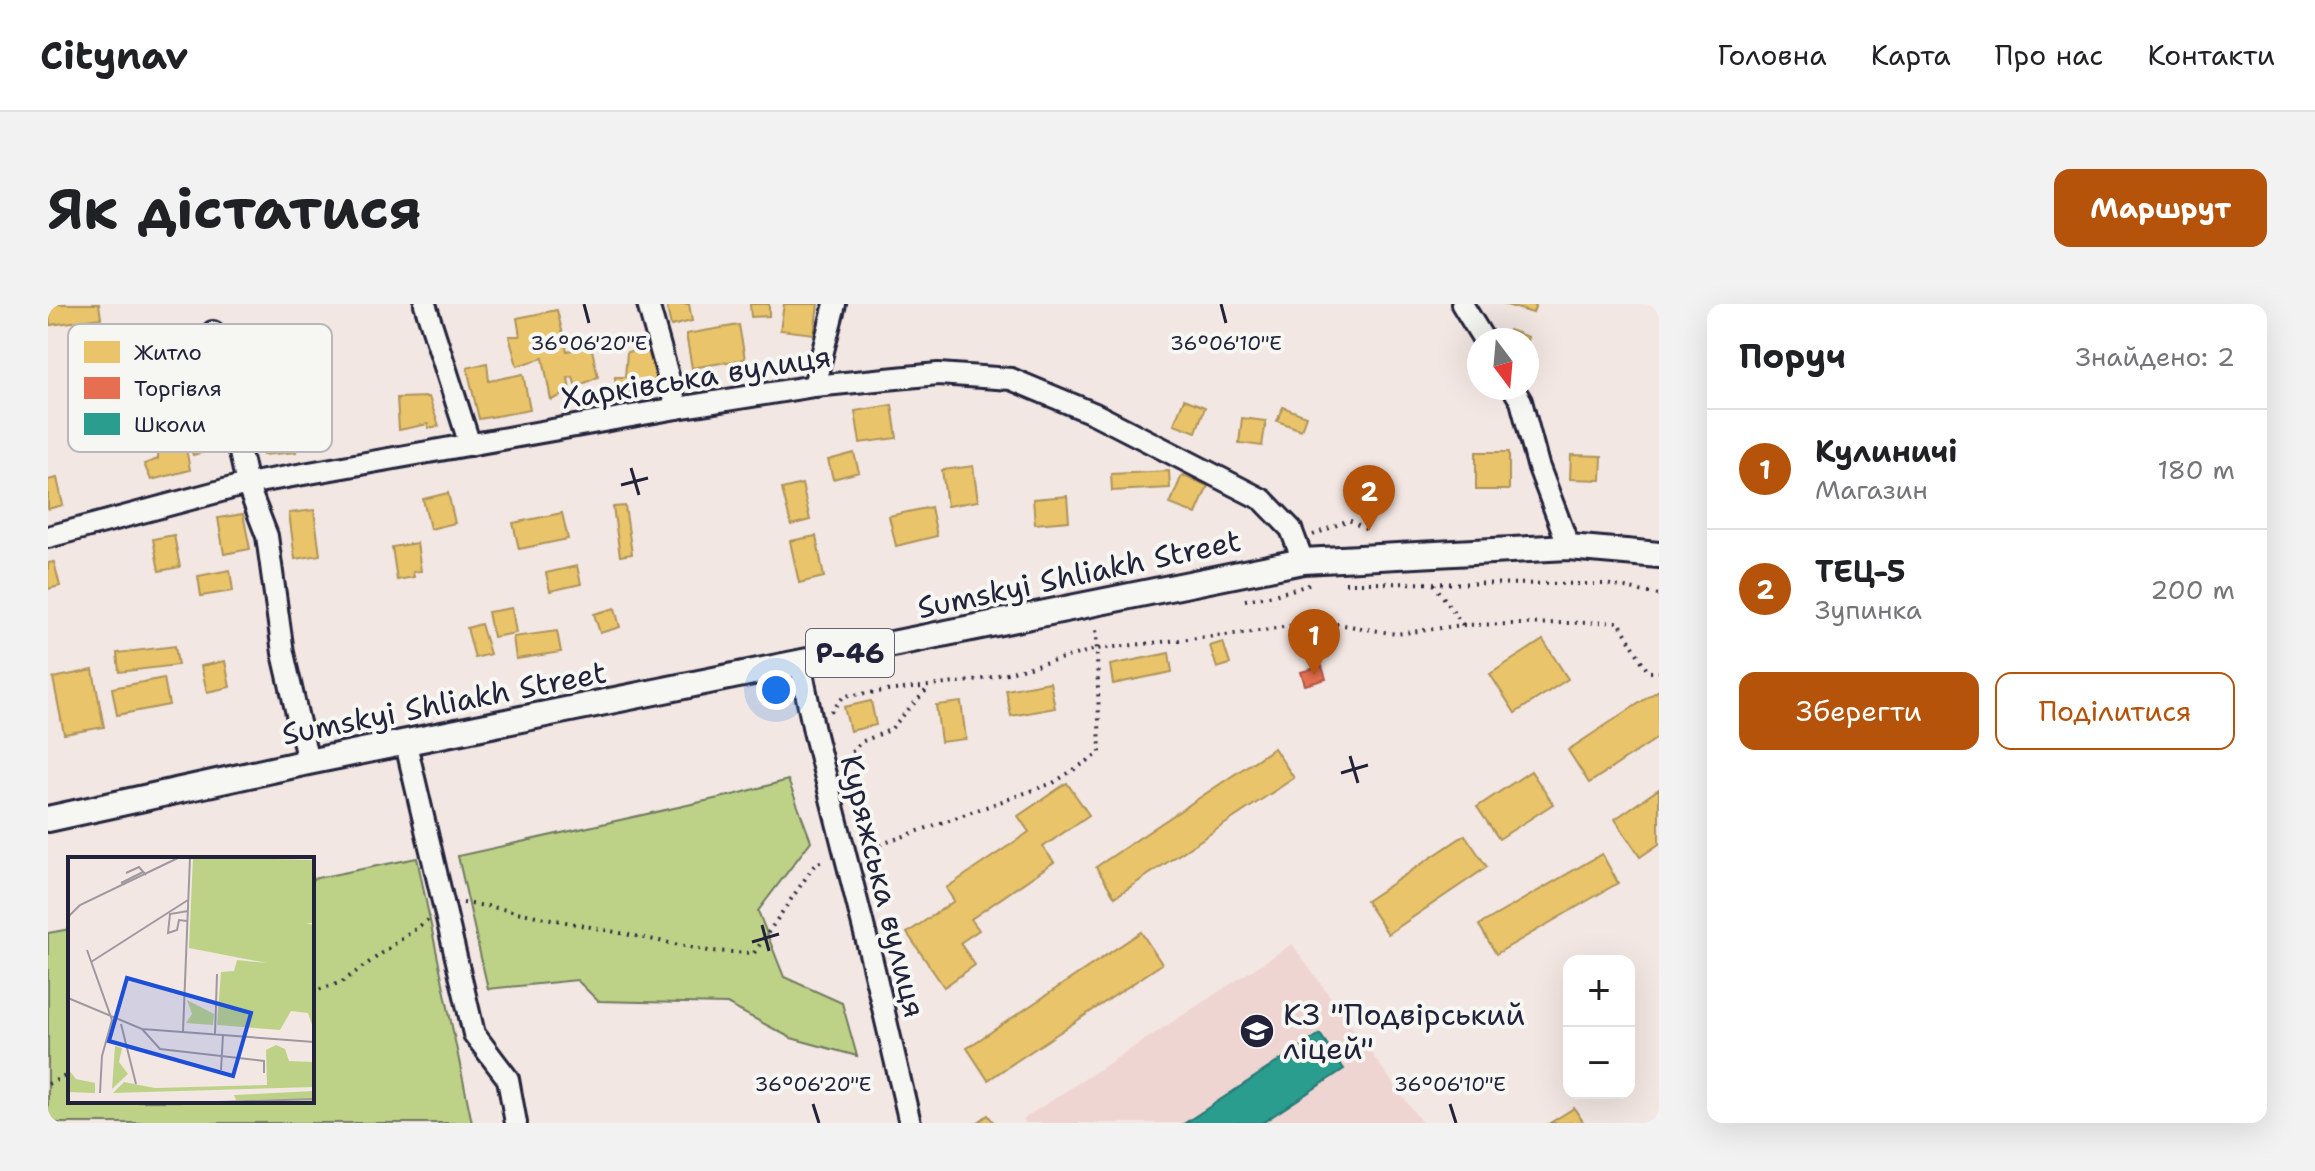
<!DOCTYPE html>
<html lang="uk">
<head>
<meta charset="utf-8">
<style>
	body { margin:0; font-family:"Shantell Sans",sans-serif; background:#f2f2f2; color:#202124 }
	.controls { position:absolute; right:24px; bottom:24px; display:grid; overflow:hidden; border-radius:16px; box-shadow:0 8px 32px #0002 }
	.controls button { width:72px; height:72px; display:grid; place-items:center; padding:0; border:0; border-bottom:2px solid #e0e0e0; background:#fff; color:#202124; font:40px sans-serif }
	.compass { position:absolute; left:1419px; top:24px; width:72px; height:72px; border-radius:50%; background:#fff; box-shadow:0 8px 32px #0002; rotate:164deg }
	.you { position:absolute; left:728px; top:386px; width:28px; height:28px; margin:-20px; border:6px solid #fff; border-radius:50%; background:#1a73e8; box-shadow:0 0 0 12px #1a73e833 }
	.badge { display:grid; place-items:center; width:52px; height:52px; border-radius:50%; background:#b45309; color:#fff; font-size:26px; font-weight:700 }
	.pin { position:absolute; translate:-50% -66px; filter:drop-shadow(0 2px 4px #0008) }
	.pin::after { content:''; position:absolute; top:42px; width:28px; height:24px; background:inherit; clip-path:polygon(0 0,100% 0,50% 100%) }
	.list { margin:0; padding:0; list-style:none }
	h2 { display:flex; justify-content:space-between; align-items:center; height:104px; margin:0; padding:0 32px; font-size:34px }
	h2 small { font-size:26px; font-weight:400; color:#757577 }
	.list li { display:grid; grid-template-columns:52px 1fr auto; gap:24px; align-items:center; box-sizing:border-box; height:120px; padding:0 32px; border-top:2px solid #e0e0e0 }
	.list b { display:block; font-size:30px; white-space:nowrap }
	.list p { margin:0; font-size:26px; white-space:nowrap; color:#757577 }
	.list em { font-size:26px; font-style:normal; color:#757577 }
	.actions { display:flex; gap:16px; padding:24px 32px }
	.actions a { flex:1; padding:18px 0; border:2px solid #b45309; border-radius:16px; text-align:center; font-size:28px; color:#b45309 }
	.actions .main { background:#b45309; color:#fff }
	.map { position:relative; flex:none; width:1611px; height:819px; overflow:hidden; border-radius:16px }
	header { display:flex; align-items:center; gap:48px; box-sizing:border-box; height:112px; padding:0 40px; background:#fff; border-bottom:2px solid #e0e0e0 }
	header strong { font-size:38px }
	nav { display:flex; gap:44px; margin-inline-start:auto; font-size:28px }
	.intro { display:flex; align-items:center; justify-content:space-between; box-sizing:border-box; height:192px; padding:0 48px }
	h1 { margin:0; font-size:56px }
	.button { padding:20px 36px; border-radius:16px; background:#b45309; color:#fff; font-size:28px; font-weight:700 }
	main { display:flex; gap:48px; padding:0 48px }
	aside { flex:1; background:#fff; border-radius:16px; box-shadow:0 8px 32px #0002 }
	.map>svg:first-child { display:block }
	.built { fill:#efd5d2 }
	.green { fill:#bed287; stroke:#707a61; stroke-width:2 }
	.homes { fill:#e9c46a; stroke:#ad935c; stroke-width:2 }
	.shops { fill:#e76f51; stroke:#ac584a; stroke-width:2 }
	.schools { fill:#2a9d8f; stroke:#287876; stroke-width:2 }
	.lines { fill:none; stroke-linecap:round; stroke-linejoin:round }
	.minor-casing { stroke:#22223b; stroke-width:26 }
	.major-casing { stroke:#22223b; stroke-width:30 }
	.path { stroke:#22223b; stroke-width:4; stroke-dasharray:2 6; stroke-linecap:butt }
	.minor { stroke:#f6f6f2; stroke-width:20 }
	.major { stroke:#f6f6f2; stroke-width:24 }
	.ticks { fill:none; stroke:#22223b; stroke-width:3 }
	.labels { text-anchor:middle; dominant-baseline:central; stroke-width:8; stroke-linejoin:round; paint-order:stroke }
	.shield { fill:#f6f6f2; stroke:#626272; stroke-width:2 }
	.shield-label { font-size:28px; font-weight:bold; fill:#22223b }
	.street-label { font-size:30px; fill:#22223b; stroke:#f6f6f2 }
	.poi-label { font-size:30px; fill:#22223b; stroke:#f6f6f2; text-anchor:start }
	.inset-road { fill:none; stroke:#9f98a0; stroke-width:2 }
	.view { fill:#1d4ed8; fill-opacity:0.15; stroke:#1d4ed8; stroke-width:4 }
	.inset-edge { fill:none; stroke:#22223b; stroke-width:4 }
	.key { fill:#f6f6f2; stroke:#b6b6bb; stroke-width:2 }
	.key-label { font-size:22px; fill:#22223b }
	.ticks-label { font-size:20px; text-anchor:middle; fill:#22223b; stroke:#f6f6f2; stroke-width:8; stroke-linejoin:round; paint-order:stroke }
</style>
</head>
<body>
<header>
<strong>Citynav</strong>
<nav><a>Головна</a><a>Карта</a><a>Про нас</a><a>Контакти</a></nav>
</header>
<div class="intro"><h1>Як дістатися</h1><a class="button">Маршрут</a></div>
<main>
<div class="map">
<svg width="1611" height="819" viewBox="0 0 1611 819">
	<rect width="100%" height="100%" fill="#f3e7e3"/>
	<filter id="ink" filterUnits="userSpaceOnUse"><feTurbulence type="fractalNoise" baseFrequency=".0125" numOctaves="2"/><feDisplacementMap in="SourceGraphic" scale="16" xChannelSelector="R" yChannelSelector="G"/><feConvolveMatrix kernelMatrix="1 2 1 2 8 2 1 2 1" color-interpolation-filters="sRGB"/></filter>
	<g filter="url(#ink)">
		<polygon class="built" points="1244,640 1374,819 978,819 975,815"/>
		<g class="green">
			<polygon points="740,476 763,537 710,607 736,673 794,699 809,752 743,734 679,700 550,697 529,676 440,685 410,552 689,490"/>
			<polygon points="369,554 424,819 0,819 0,629 22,625 22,797 264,797 264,575"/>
		</g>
		<g class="homes">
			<polygon points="0,0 51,0 53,14 2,21"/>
			<polygon points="618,0 641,0 644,17 623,22"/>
			<polygon points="702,0 721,0 721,12 703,13"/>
			<polygon points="736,0 770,0 766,30 732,26"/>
			<polygon points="1455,0 1488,0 1485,9"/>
			<polygon points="509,6 519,47 543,41 550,73 528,83 525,73 520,74 522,88 503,96 495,54 469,62 461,32 472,32 469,14"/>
			<polygon points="691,21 697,55 644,64 638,30"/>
			<polygon points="1461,26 1480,33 1479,37 1458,36"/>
			<polygon points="606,42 608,85 568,92 567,73 577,73 579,48"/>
			<polygon points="439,59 441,77 475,70 482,106 431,115 419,64"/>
			<polygon points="381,93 391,122 380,124 380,120 351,126 349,94"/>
			<polygon points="1136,95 1157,103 1148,128 1126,120"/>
			<polygon points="844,101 849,134 812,139 807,107"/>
			<polygon points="1235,103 1258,112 1253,126 1229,117"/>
			<polygon points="175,104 182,141 145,151 132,113"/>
			<polygon points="244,111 248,148 215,151 215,116"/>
			<polygon points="1194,114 1218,117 1214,142 1191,139"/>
			<polygon points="137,139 142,166 103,176 96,160 110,155 110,147 116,147 113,143"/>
			<rect x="1428" y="148" width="33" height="38"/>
			<polygon points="806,149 811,168 785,175 780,156"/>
			<polygon points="1523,151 1554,152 1553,176 1522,175"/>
			<polygon points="925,162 930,197 899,202 894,166"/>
			<polygon points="1121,167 1122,184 1064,187 1063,170"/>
			<polygon points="1134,171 1160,182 1148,210 1122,200"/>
			<polygon points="9,174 15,201 0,205 0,176"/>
			<polygon points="754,180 762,216 743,221 734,185"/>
			<polygon points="400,189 407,219 382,225 375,195"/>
			<polygon points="1019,192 1021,217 987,220 985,195"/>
			<polygon points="577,202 584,250 572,252 565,203"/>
			<polygon points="883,203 889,232 848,242 841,212"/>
			<polygon points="266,206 272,251 247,255 241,209"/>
			<polygon points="514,209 520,235 471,245 465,219"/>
			<polygon points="195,210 202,245 176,250 170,214"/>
			<polygon points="126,231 132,263 111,267 105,235"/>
			<polygon points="768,232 776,273 751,279 742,237"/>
			<polygon points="369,239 373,267 365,268 366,273 349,276 344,243"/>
			<polygon points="6,258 12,282 0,285 0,259"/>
			<polygon points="529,262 533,280 502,287 498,269"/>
			<polygon points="182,266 185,287 153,292 150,272"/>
			<polygon points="464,304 468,329 445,333 440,308"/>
			<polygon points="567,304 572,323 552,329 546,310"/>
			<polygon points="433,320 442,350 427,354 419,324"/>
			<polygon points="509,327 513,348 468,355 465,333"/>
			<polygon points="1495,336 1520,375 1467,409 1442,370"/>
			<polygon points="1175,338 1182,360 1169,364 1162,342"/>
			<polygon points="127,342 130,361 71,368 69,349"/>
			<polygon points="1121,349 1124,368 1065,380 1062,361"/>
			<polygon points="177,357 182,383 159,388 153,362"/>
			<polygon points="45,366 56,423 16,430 5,374"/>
			<polygon points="116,374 121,401 69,411 64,384"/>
			<polygon points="1002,378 1007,404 963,412 958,386"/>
			<polygon points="1611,386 1611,433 1541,479 1520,446"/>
			<polygon points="823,397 828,421 802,427 796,403"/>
			<polygon points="913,398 918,435 893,438 888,401"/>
			<polygon points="1226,444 1246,474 1067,593 1048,563"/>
			<polygon points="1483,467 1505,500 1451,535 1429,503"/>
			<polygon points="1019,479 1041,511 995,543 1006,558 923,615 931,626 912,639 927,661 896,683 859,629 906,597 898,584 981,528 970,512"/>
			<polygon points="1611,485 1611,540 1592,553 1567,515"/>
			<polygon points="1417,531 1439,563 1340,630 1318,597"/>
			<polygon points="1554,550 1570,579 1448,650 1431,621"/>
			<polygon points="1093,628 1114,660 940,776 919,744"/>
			<polygon points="1526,804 1536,819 1502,819"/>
			<polygon points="940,811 946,819 929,819"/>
		</g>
		<polygon class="shops" points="1274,362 1278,375 1257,381 1253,368"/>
		<polygon class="schools" points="1272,730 1296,765 1214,819 1137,819"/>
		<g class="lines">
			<g class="minor-casing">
				<g id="minor">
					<polyline points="377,0 422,141"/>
					<polyline points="600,0 629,104"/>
					<polyline points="1414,0 1436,36"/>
					<polyline points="165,28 199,180 219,232 235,349 260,458"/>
					<polyline points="766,82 787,0"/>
					<polyline points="1465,84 1473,97 1490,161 1521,243"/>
					<polyline points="0,233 199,180 629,104 766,82 890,70 963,75 1047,110 1215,196 1243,225 1255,257"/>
					<polyline points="752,359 766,427 824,657 862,819"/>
					<polyline points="358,440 426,730 460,775 468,819"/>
				</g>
			</g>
			<g class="major-casing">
				<polyline id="major" points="0,515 260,458 1255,257 1521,243 1611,251"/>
			</g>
			<g class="path">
				<polyline points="1265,231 1301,216 1321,227"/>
				<polyline points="1297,279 1558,280 1611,291"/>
				<polyline points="1386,280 1415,321"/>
				<polyline points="1197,296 1226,291 1264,280"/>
				<polyline points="783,408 796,392 932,376 1049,345 1204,328 1272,317 1348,330 1415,321 1571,318 1600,368 1611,368"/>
				<polyline points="793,460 813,438 842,426 881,383"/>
				<polyline points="817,546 1005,479 1052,449 1048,322"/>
				<polyline points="415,599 439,602 661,647 706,649 768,559 777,557"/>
				<polyline points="264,688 294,678 380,616"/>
				<polyline points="0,780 22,770"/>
			</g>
			<use href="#minor" class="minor"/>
			<use href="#major" class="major"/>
		</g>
	</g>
	<path class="ticks" d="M536 0 541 19M1173 0 1178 19M583 164 591 191M573 181 600 174M1302 452 1310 479M1293 469 1320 461M714 621 721 647M704 638 731 630M765 800 771 819M1402 800 1408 819"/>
	<defs>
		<g id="school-disc" transform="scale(1.8)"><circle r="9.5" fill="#22223b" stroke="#f6f6f2"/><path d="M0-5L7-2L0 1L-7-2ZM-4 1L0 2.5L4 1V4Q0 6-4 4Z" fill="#fff"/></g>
	</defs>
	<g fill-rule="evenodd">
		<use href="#school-disc" x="1209" y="727"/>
	</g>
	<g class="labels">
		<rect class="shield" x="758" y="325" width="88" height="48" rx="6"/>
		<g class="shield-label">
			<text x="802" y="349">Р-46</text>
		</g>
		<g class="street-label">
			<text transform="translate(648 73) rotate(-9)">Харківська вулиця</text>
			<text transform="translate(1031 270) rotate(-12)">Sumskyi Shliakh Street</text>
			<text transform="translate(396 399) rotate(-11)">Sumskyi Shliakh Street</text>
			<text transform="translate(835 582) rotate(76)">Куряжська вулиця</text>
		</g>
		<g class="poi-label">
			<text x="1235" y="710">КЗ "Подвірський<tspan x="1235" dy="34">ліцей"</tspan></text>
		</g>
	</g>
	<g transform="translate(20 553)">
		<rect width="246" height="246" fill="#f3e7e3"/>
		<path d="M125 0 246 3V66H238L246 68V174L240 156 223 154 212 173 149 168 153 115 166 114 169 103 199 106 121 91ZM119 143 146 157 145 168 118 166 124 157ZM208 188 217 192 221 204 246 205V230L45 236 56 225 87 231 199 228 198 193ZM47 189 54 191 51 205 60 217 44 232ZM0 212 8 222 27 226V236L0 235ZM246 234V244L168 243 166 238Z" fill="#bed287"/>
		<path class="inset-road" d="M58 16 71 10 78 18M53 26 75 15M0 60 12 48 112 0M119 64 111 63 109 73 100 76 102 57 120 54M19 93 44 163 34 199 32 236M23 105 120 43M0 141 74 172 246 185M53 167 68 227M74 172 92 192 196 204V216M115 175 122 0M147 177 149 117M153 213 155 178M120 246 246 242"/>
		<path class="view" d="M59 121 183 156 165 219 41 184Z"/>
		<rect width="246" height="246" class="inset-edge"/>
	</g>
	<rect x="20" y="20" width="264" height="128" rx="12" class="key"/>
	<rect x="36" y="37" width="36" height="22" fill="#e9c46a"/>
	<rect x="36" y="73" width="36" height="22" fill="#e76f51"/>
	<rect x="36" y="109" width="36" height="22" fill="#2a9d8f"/>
	<g class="key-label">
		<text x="86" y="56">Житло</text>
		<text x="86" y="92">Торгівля</text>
		<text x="86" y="128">Школи</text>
	</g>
	<g class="ticks-label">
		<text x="541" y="46">36°06'20"E</text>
		<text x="1178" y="46">36°06'10"E</text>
		<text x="765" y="787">36°06'20"E</text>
		<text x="1402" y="787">36°06'10"E</text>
	</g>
</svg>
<div class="controls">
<button>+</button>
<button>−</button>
</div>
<svg class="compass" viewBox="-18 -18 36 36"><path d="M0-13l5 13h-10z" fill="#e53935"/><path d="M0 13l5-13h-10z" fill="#757577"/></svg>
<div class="you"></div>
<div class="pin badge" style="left:1266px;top:371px">1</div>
<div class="pin badge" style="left:1321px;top:227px">2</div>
</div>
<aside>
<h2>Поруч<small>Знайдено: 2</small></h2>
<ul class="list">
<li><span class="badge">1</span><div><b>Кулиничі</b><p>Магазин</p></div><em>180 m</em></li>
<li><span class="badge">2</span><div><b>ТЕЦ-5</b><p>Зупинка</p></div><em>200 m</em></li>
</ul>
<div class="actions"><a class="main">Зберегти</a><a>Поділитися</a></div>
</aside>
</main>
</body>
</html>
